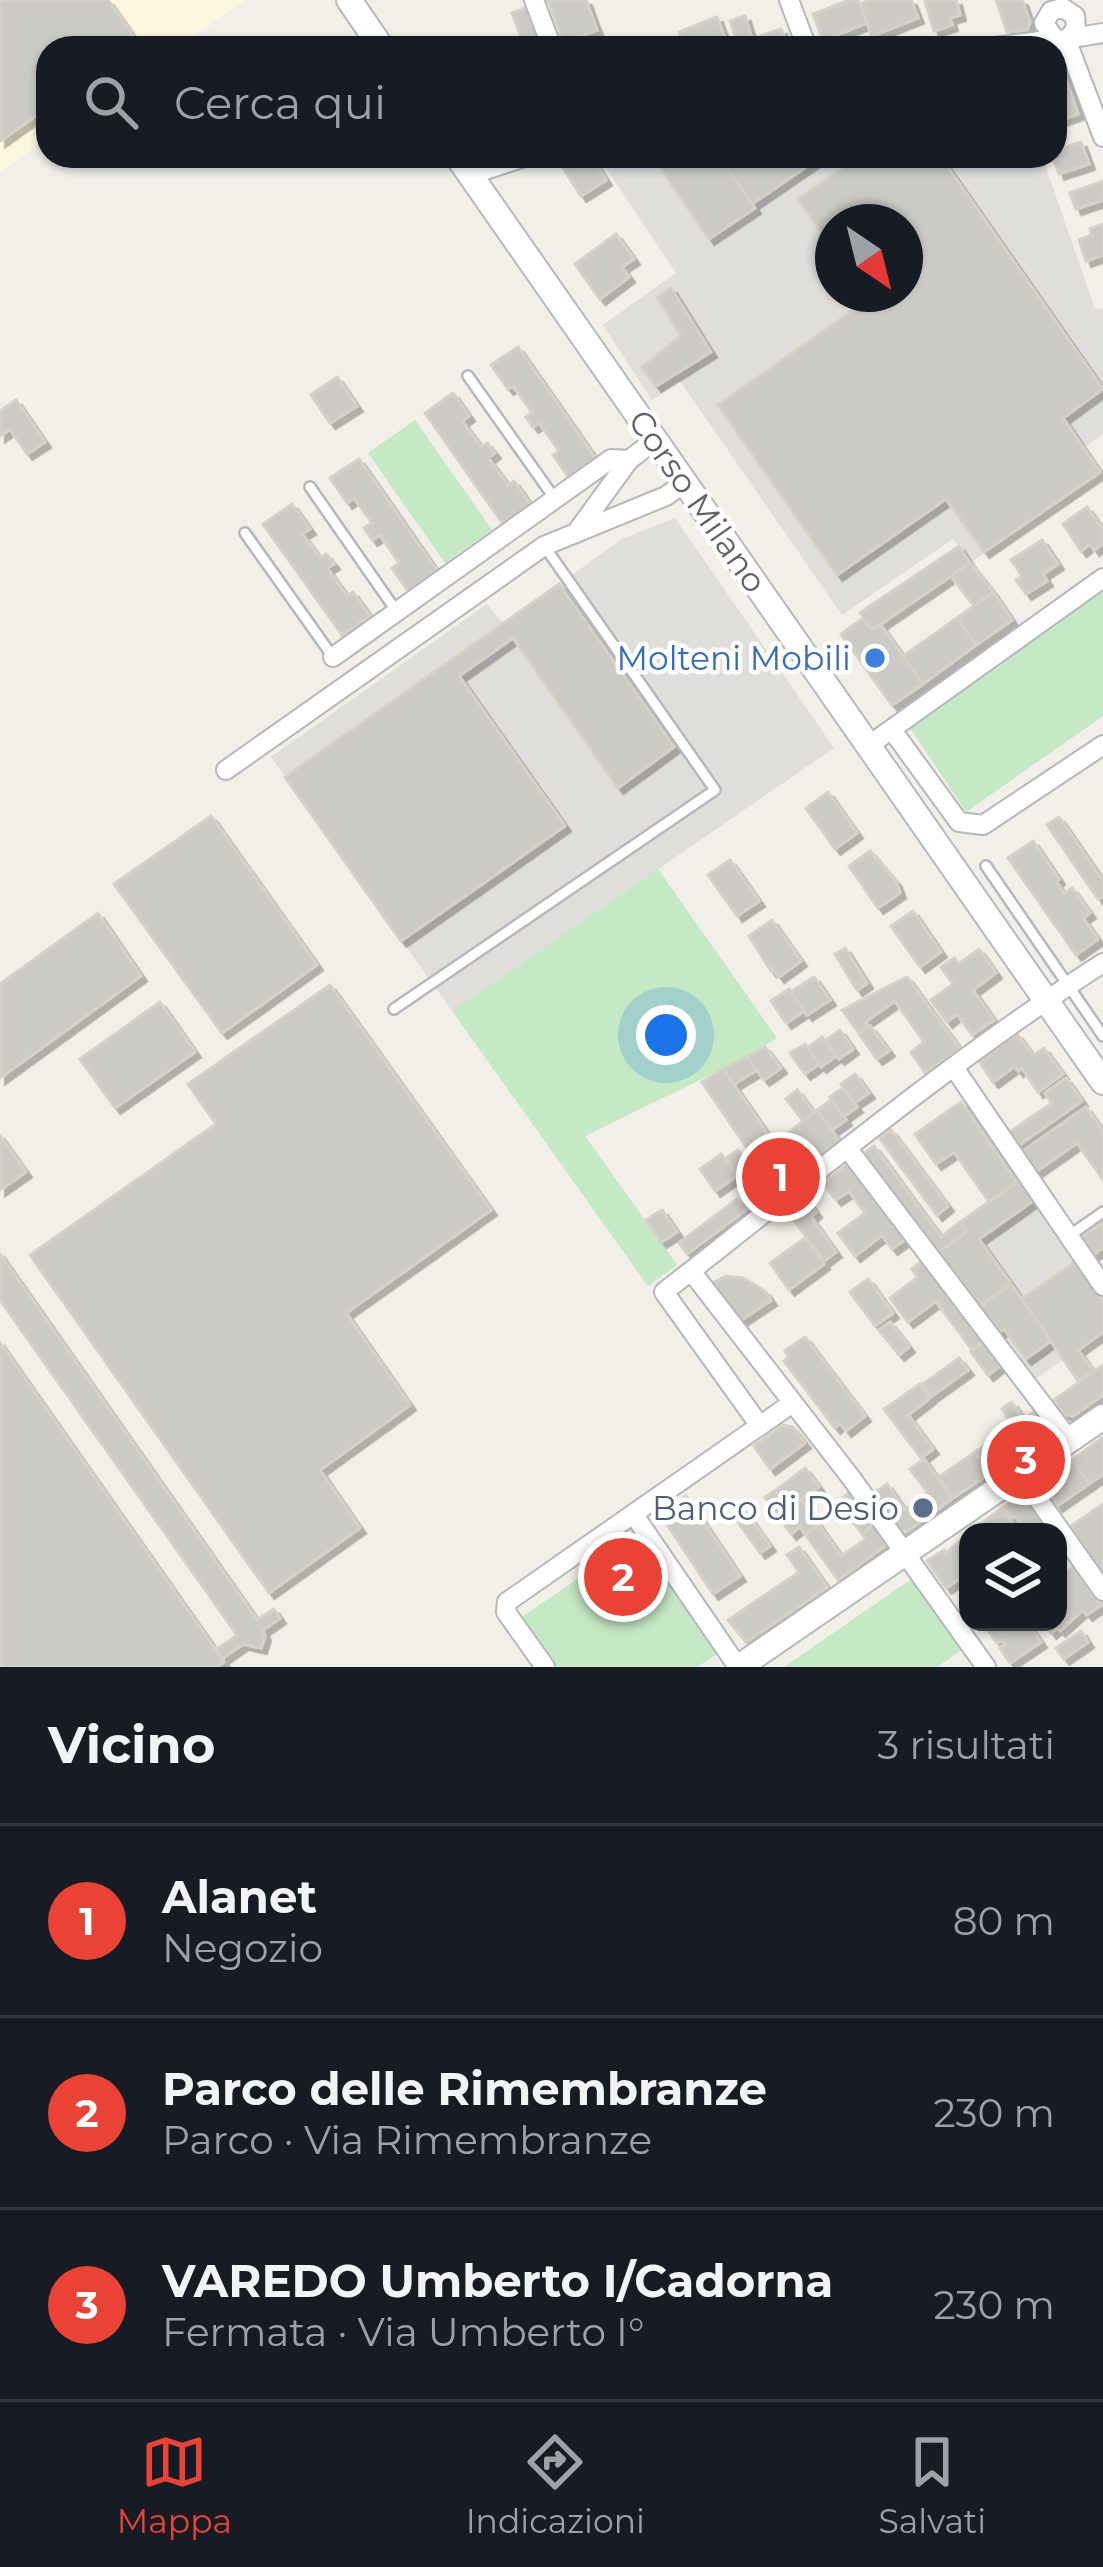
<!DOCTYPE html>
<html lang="it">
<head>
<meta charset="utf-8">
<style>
	body { margin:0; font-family:Montserrat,sans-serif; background:#242831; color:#f1f3f6 }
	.controls { position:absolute; right:36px; bottom:36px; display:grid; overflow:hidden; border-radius:24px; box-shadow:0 3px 9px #0004 }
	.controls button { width:108px; height:108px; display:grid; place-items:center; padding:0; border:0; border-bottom:3px solid #363941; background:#171b24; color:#f1f3f6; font:60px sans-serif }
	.compass { position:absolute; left:815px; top:204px; width:108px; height:108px; border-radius:50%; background:#171b24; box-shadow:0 3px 9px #0004; rotate:145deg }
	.you { position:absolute; left:666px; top:1035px; width:42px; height:42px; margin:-30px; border:9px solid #fff; border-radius:50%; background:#1a73e8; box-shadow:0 0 0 18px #1a73e833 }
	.badge { display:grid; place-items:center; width:78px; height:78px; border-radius:50%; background:#ea4335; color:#fff; font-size:39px; font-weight:700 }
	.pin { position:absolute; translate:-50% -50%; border:6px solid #fff; box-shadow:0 3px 12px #0006 }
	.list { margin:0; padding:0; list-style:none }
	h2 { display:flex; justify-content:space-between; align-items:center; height:156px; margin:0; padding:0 48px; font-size:51px }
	h2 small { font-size:39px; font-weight:400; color:#9ea1a6 }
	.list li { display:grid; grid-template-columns:78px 1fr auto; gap:36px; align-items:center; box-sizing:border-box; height:192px; padding:0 48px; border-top:3px solid #363941 }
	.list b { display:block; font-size:45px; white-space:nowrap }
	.list p { margin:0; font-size:39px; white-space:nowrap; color:#9ea1a6 }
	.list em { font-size:39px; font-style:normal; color:#9ea1a6 }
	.icon { flex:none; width:66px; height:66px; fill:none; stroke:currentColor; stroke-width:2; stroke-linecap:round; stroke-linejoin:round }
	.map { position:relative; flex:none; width:1103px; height:1667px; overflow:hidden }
	.search { position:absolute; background:#171b24; box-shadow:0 3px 9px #0004; left:36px; right:36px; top:36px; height:132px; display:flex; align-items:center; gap:30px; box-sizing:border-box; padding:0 42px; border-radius:36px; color:#9ea1a6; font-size:45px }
	.sheet { height:732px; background:#171b24 }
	nav { display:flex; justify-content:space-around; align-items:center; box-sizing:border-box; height:168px; border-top:3px solid #363941; background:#171b24; font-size:33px; color:#9ea1a6 }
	nav a { display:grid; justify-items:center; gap:6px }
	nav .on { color:#ea4335 }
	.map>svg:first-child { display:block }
	.commercial { fill:#fef7e0 }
	.industrial { fill:#e0deda; fill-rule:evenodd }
	.green { fill:#c5e8c5 }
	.building { fill:#cccac5; stroke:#d6d1c6; stroke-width:3; filter:url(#shadow) }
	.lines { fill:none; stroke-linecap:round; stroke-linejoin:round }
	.lane-casing { stroke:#b5b8bc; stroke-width:14 }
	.street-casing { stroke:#b5b8bc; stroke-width:22 }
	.secondary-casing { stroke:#b6babf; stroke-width:28 }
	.lane { stroke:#fff; stroke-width:9 }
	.street { stroke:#fff; stroke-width:18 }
	.secondary { stroke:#fff; stroke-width:24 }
	.shop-dot { fill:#3f7fe0; stroke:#fff; stroke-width:4.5 }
	.service-dot { fill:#5c6f8a; stroke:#fff; stroke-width:4.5 }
	.labels { text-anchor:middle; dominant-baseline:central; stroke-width:9; stroke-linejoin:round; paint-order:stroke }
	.street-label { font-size:33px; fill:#5f6368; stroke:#fff }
	.shop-label { font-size:33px; fill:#366cbe; stroke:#fff; text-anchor:end }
	.service-label { font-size:33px; fill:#4e5e75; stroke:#fff; text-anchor:end }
</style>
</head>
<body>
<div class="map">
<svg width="1103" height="1667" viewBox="0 0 1103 1667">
	<defs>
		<filter id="shadow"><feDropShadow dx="5.5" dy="5.5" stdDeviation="0" flood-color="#0004"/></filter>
	</defs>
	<rect width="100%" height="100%" fill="#f1efe8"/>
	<polygon class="commercial" points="0,0 246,0 177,48 48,48 48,138 0,172"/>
	<g class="industrial">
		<path d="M598 156H1042L1095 309 1103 308V434L1083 448 1100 472 970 563 953 539 842 615 680 381 652 400 603 325 676 273ZM833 222H905V294H833Z"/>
		<polygon points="675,518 834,748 452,1011 271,757 487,604 503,624 622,539"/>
		<polygon points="1019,1181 1103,1301 1103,1332 1035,1379 936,1255"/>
	</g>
	<g class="green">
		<polygon points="415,420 492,530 445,563 368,453"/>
		<polygon points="1103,587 1103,716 966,812 909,726"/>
		<polygon points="658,869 777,1038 747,1057 585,1136 677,1265 648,1286 452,1011"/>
		<polygon points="638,1537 719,1653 697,1667 557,1667 522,1617"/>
		<polygon points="913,1578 963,1649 937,1667 784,1667"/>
	</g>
	<g class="building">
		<polygon points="0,0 108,0 138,43 131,48 48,48 48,107 0,141"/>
		<polygon points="548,0 586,0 597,30 563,42"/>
		<polygon points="849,0 858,0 867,23 823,40 813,14"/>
		<polygon points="869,0 911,0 918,18 872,36 860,4"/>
		<polygon points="956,0 960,15 950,18 952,25 934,31 925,1"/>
		<polygon points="996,0 1022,0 1030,22 1027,30 1007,32"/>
		<polygon points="529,7 545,48 525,48 512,13"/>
		<polygon points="745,16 752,39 755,48 740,48 730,21"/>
		<polygon points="717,17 726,41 720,44 721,48 685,48 679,32"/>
		<polygon points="781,29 788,48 755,48 752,39"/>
		<polygon points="1059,60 1078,114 1055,122 1055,61"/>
		<polygon points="1081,142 1089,164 1059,174 1052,156 1055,151"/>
		<polygon points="580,156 591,156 606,180 581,196 562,167"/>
		<polygon points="719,156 755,208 709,239 653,157"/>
		<polygon points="719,156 822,156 752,204"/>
		<polygon points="861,156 940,156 1103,389 1063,418 1100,472 984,552 946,499 837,575 718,405 868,300 864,294 905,294 905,222 833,222 833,249 798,199"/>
		<polygon points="1103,181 1103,200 1076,209 1070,193"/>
		<polygon points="1103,224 1103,255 1086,261 1079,240 1092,235 1090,229"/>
		<polygon points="616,234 634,259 622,267 629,277 600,299 575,264"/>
		<polygon points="671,288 711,352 656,386 642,367 681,336 657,297"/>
		<polygon points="518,347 596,459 569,478 553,455 559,451 539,423 533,427 526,417 532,412 513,386 508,389 491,365"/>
		<polygon points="337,377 357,406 330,423 311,395"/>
		<polygon points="453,393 469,416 462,421 481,447 487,443 495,453 488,458 508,485 514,481 531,505 503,524 425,413"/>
		<polygon points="16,400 45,442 27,454 10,429 0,436 0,411"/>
		<polygon points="359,459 437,571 408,591 392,568 399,563 380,535 372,540 364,528 372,523 354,498 347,503 330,478"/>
		<polygon points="292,504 310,529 302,534 320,558 326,554 334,564 327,568 347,596 353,592 370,616 342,635 263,524"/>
		<polygon points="1087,507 1103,530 1103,543 1094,550 1090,544 1081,551 1063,524"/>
		<polygon points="1042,540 1058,564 1043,574 1047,581 1026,594 1016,580 1022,576 1011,560"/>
		<polygon points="959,546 970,563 872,630 860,613"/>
		<polygon points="970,563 993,592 974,606 951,576"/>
		<polygon points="559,584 674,747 618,788 513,638 459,676 565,826 401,941 285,777"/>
		<polygon points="993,592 1012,620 976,645 957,618"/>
		<polygon points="863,618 872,630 880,624 923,684 892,705 841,634"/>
		<polygon points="957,618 976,645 923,684 903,656"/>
		<polygon points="828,792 857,833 835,849 806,808"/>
		<polygon points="211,816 317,965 222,1033 114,884"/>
		<polygon points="1059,817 1103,881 1103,896 1098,899 1047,825"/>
		<polygon points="1033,841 1059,879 1056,882 1064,893 1072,888 1090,913 1083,918 1098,939 1076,955 1008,858"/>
		<polygon points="870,851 896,882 900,893 878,908 849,866"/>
		<polygon points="730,860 759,901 737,916 708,875"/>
		<polygon points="913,911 941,952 920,967 891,926"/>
		<polygon points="98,913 141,976 0,1078 0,984"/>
		<polygon points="772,920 801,961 779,977 773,969 771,971 749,936"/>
		<polygon points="845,948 867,983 857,990 835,954"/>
		<polygon points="979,949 996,973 973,990 994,1020 972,1035 957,1014 947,1022 931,1000 953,984 941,967 954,958 959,964"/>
		<polygon points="814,977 830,1000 807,1015 791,992"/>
		<polygon points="907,977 960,1049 925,1073 911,1052 924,1042 895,1001 865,1022 868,1026 859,1033 842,1010"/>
		<polygon points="330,985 491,1210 346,1313 410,1405 320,1470 360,1528 269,1593 30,1255 216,1124 188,1084"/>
		<polygon points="789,989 804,1011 786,1023 771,1001"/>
		<polygon points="160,1002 195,1052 115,1108 80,1059"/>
		<polygon points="870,1026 889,1051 877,1059 859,1034"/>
		<polygon points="840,1030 853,1049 839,1059 826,1040"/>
		<polygon points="1017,1034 1033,1056 1044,1048 1063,1074 1038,1092 1022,1068 1018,1071 1015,1066 993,1082 979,1061"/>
		<polygon points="822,1037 836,1056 821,1067 807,1048"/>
		<polygon points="805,1044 819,1064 805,1074 790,1053"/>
		<polygon points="765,1047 781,1068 764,1080 747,1057"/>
		<polygon points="747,1057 757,1070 734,1084 723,1069"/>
		<polygon points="723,1069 776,1146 755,1160 702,1082"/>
		<polygon points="855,1074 869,1093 854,1103 841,1084"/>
		<polygon points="1066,1078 1082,1101 1019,1145 1010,1132 1052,1103 1045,1093"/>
		<polygon points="843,1088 857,1107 843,1117 830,1097"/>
		<polygon points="797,1090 815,1114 804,1122 786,1099"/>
		<polygon points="831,1100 846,1120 832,1130 817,1110"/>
		<polygon points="961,1102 1017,1183 989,1202 954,1152 936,1164 915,1134"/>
		<polygon points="1086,1107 1103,1131 1103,1180 1077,1143 1037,1171 1023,1151"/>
		<polygon points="817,1110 839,1141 773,1190 755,1160"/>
		<polygon points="891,1130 948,1206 937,1215 880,1139"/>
		<polygon points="0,1136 26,1172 0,1190"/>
		<polygon points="874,1146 941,1237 960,1222 967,1231 936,1255 862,1155"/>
		<polygon points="738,1150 753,1172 741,1180 726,1158"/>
		<polygon points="721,1154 737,1176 715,1191 700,1169"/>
		<polygon points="849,1163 906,1239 892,1249 882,1235 855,1256 838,1233 865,1213 849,1191 836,1200 823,1183"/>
		<polygon points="1019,1181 1033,1201 979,1239 1011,1284 978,1308 936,1255 967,1231 960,1222"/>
		<polygon points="805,1197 816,1212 811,1217 836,1252 824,1261 787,1211"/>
		<polygon points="737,1199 746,1210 687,1254 679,1243"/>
		<polygon points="662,1210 677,1232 661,1242 646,1220"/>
		<polygon points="1103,1222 1103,1247 1094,1254 1082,1237"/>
		<polygon points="805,1238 824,1264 789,1290 770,1263"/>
		<polygon points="0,1254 257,1620 274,1609 280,1618 263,1630 265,1636 261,1648 243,1644 222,1659 216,1650 237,1635 0,1300"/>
		<polygon points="923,1260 984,1341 972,1350 936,1301 908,1322 890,1298 918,1277 912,1269"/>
		<polygon points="1075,1262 1103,1301 1103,1332 1078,1350 1093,1371 1078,1381 1022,1299"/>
		<polygon points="726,1276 743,1278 765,1291 771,1300 740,1321 712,1283"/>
		<polygon points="868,1279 893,1313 875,1326 850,1292"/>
		<polygon points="1011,1284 1051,1341 1026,1359 1004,1329 998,1333 978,1308"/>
		<polygon points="890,1322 909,1347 899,1355 879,1330"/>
		<polygon points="805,1337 865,1416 846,1431 840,1423 835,1428 784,1361 789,1357 785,1351"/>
		<polygon points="985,1342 1002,1364 988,1375 971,1352"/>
		<polygon points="0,1343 224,1662 217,1667 3,1667 0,1663"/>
		<polygon points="959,1358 968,1370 932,1396 923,1384"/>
		<polygon points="1103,1365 1103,1395 1073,1416 1064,1414 1054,1400"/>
		<polygon points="920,1384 930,1398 908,1415 933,1449 921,1458 884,1409"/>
		<polygon points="1012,1402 1024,1419 1041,1407 1052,1431 990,1473 975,1452 1013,1426 1002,1409"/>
		<polygon points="783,1425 793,1427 805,1443 770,1469 754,1446"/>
		<polygon points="1103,1437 1103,1474 1089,1484 1072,1460"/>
		<polygon points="975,1452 990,1473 953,1498 939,1477"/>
		<polygon points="924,1459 952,1499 906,1532 900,1532 872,1494 887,1484 905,1510 928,1493 910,1469"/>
		<polygon points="1072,1460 1089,1484 1057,1506 1040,1482"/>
		<polygon points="805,1468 819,1487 801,1500 819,1525 805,1534 775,1491"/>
		<polygon points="775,1491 800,1527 791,1534 765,1497"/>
		<polygon points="849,1493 873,1526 862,1534 838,1501"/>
		<polygon points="1020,1495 1025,1501 1030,1498 1051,1532 1027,1532 1015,1516 1012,1518 1004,1507"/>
		<polygon points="686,1496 740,1576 713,1594 660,1514"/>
		<polygon points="1103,1504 1103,1577 1070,1527"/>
		<polygon points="1002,1508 1017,1530 981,1532 977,1527"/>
		<polygon points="745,1511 770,1546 760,1553 735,1518"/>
		<polygon points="819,1525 841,1556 866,1539 862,1534 875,1525 889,1543 838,1580 805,1534"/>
		<polygon points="968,1533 968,1573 946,1588 927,1561 944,1550 946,1553"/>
		<polygon points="799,1547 827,1587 746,1642 728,1620 799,1572 787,1555"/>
		<polygon points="1073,1567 1101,1605 1087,1615 1083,1610 1060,1631 1057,1628 1051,1633 1044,1622 1058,1622 1058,1578"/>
		<polygon points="982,1622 1027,1622 1041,1642 1010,1663 1000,1648 1005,1644 1002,1640 997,1643"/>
		<polygon points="1081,1631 1088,1642 1064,1659 1056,1648"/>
	</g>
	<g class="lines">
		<g class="lane-casing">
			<g id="lane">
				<polyline points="468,376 555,499"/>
				<polyline points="310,487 397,612"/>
				<polyline points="245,533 333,657"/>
				<polyline points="986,866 1103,1036"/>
				<polyline points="394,1009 715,790 545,547"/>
				<polyline points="1069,1236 1103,1212"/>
			</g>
		</g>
		<g class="street-casing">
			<g id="street">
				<polyline points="534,0 552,48"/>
				<polyline points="789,0 807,48"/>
				<polyline points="1068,38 1076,29 1075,16 1063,8 1051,11 1044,23 1055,39 1060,40 1103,33"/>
				<polyline points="1066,39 1103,137"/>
				<polyline points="986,48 1055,39"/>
				<polyline points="470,175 528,156"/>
				<polyline points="576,533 629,460 655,440"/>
				<polyline points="333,657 611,459 629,460"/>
				<polyline points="892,730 959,822 983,825 1103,745"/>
				<polyline points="868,746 1103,578"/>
				<polyline points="226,770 544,546 666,496 684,483"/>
				<polyline points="955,1069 1103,1286"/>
				<polyline points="848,1149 1070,1441"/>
				<polyline points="691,1271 852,1479 986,1667"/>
				<path d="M760 1426 664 1292C808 1180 950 1061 1103 963"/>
				<polyline points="1021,1475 1103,1591"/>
				<polyline points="634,1515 738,1667"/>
				<polyline points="545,1667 506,1612 507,1602 791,1404"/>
			</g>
		</g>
		<g class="secondary-casing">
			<g id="secondary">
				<polyline points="349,0 382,48"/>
				<polyline points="457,156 1103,1082"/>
				<polyline points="739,1667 1103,1417"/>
			</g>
		</g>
		<use href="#lane" class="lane"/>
		<use href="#street" class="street"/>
		<use href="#secondary" class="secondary"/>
	</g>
	<circle class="shop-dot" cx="875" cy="658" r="12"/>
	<circle class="service-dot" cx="923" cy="1508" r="12"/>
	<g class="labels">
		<g class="street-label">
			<text transform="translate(698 501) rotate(55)">Corso Milano</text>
		</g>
		<g class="shop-label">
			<text x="851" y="658">Molteni Mobili</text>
		</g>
		<g class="service-label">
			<text x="899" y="1508">Banco di Desio</text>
		</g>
	</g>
</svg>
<div class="controls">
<button><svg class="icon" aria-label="layers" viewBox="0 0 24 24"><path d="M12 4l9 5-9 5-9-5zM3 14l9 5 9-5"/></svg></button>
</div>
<svg class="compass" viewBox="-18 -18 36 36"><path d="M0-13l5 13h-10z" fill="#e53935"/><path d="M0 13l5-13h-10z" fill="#9ea1a6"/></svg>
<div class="you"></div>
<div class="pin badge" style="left:781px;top:1177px">1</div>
<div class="pin badge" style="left:623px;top:1577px">2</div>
<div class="pin badge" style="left:1026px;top:1460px">3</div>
<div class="search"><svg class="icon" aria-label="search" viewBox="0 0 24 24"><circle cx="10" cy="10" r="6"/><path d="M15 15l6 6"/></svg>Cerca qui</div>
</div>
<section class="sheet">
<h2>Vicino<small>3 risultati</small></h2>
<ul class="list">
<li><span class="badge">1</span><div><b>Alanet</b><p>Negozio</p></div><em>80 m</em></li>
<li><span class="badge">2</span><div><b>Parco delle Rimembranze</b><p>Parco · Via Rimembranze</p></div><em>230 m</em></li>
<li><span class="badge">3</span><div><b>VAREDO Umberto I/Cadorna</b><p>Fermata · Via Umberto I°</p></div><em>230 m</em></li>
</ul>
</section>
<nav>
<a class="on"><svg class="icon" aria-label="map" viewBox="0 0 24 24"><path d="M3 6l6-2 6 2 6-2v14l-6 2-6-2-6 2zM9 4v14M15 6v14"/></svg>Mappa</a>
<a><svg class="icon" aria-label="directions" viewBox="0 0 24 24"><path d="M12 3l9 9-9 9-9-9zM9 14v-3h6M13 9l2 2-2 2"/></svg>Indicazioni</a>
<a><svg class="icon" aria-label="saved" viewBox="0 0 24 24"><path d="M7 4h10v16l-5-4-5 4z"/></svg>Salvati</a>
</nav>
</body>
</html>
